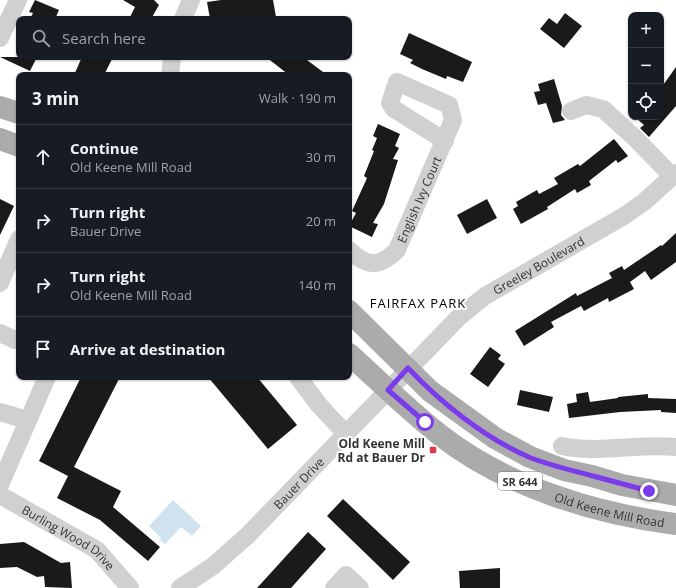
<!DOCTYPE html>
<html lang="en">
<head>
<meta charset="utf-8">
<style>
	body { margin:0; font-family:"Open Sans",sans-serif; background:#20242c; color:#f1f3f6 }
	.controls { position:absolute; right:12px; top:12px; display:grid; overflow:hidden; border-radius:8px; box-shadow:0 1px 3px #0004 }
	.controls button { width:36px; height:36px; display:grid; place-items:center; padding:0; border:0; border-bottom:1px solid #363941; background:#171b24; color:#f1f3f6; font:20px sans-serif }
	.stop { position:absolute; width:12px; height:12px; margin:-9px; border:3px solid #7c3aed; border-radius:50%; background:#fff }
	.stop.end { background:#7c3aed; border-color:#fff; box-shadow:0 1px 4px #0008 }
	.list { margin:0; padding:0; list-style:none }
	h2 { display:flex; justify-content:space-between; align-items:center; height:52px; margin:0; padding:0 16px; font-size:17px }
	h2 small { font-size:13px; font-weight:400; color:#9ea1a6 }
	.list li { display:grid; grid-template-columns:26px 1fr auto; gap:12px; align-items:center; box-sizing:border-box; height:64px; padding:0 16px; border-top:1px solid #363941 }
	.list b { display:block; font-size:15px; white-space:nowrap }
	.list p { margin:0; font-size:13px; white-space:nowrap; color:#9ea1a6 }
	.list em { font-size:13px; font-style:normal; color:#9ea1a6 }
	.icon { flex:none; width:22px; height:22px; fill:none; stroke:currentColor; stroke-width:2; stroke-linecap:round; stroke-linejoin:round }
	.map { position:relative; flex:none; width:676px; height:588px; overflow:hidden }
	.search { position:absolute; background:#171b24; box-shadow:0 1px 3px #0004; left:16px; top:16px; width:336px; height:44px; display:flex; align-items:center; gap:10px; box-sizing:border-box; padding:0 14px; border-radius:8px; color:#9ea1a6; font-size:15px }
	.panel { position:absolute; background:#171b24; box-shadow:0 1px 3px #0004; left:16px; top:72px; width:336px; height:308px; border-radius:8px }
	.map>svg:first-child { display:block }
	.water { fill:#cfe2ee }
	.building { fill:#1a1a1a }
	.lines { fill:none; stroke-linecap:round; stroke-linejoin:round }
	.minor { stroke:#d0d0d0; stroke-width:18 }
	.major { stroke:#ababab; stroke-width:22 }
	.route { stroke:#7c3aed; stroke-width:5 }
	.poi-dot { fill:#e63946; stroke:#fff; stroke-width:1.5 }
	.labels { text-anchor:middle; dominant-baseline:central; stroke-width:4; stroke-linejoin:round; paint-order:stroke }
	.shield { fill:#fff; stroke:#707070; stroke-width:1 }
	.shield-label { font-size:11px; font-weight:bold; fill:#333 }
	.street-label { font-size:12px; fill:#333; stroke:#fff }
	.poi-label { font-size:12px; font-weight:bold; fill:#333; stroke:#fff; text-anchor:end }
	.neighbourhood-label { font-size:13px; letter-spacing:1px; fill:#000; stroke:#fff }
</style>
</head>
<body>
<div class="map">
<svg width="676" height="588" viewBox="0 0 676 588">
	<rect width="100%" height="100%" fill="#fff"/>
	<polygon class="water" points="173,500 201,526 192,536 181,527 165,544 160,540 161,538 149,526"/>
	<g class="building">
		<polygon points="35,0 59,10 55,19 30,19 33,13 29,12"/>
		<polygon points="123,0 154,0 159,5 151,19 129,19 135,7"/>
		<polygon points="221,0 273,0 276,17 261,19 210,19 207,2"/>
		<polygon points="565,13 582,26 564,48 540,29 549,18 557,24"/>
		<polygon points="409,33 472,62 463,82 447,76 446,79 422,69 410,63 413,60 400,54"/>
		<polygon points="0,57 37,57 30,71"/>
		<polygon points="82,57 113,57 104,75 74,75"/>
		<polygon points="266,57 303,57 327,75 289,75"/>
		<polygon points="676,67 676,106 649,137 640,128 644,125 635,117 661,117 661,88"/>
		<polygon points="554,79 562,106 561,115 565,120 553,123 546,103 538,105 534,92 540,91 538,84"/>
		<polygon points="378,124 400,134 395,146 399,148 393,159 398,160 384,204 373,223 378,224 372,237 349,226 356,213 352,211 367,178 364,176 374,151 372,150 377,138 373,136"/>
		<polygon points="614,139 628,156 618,163 616,160 589,181 591,185 577,193 575,189 547,207 548,209 521,224 513,209 518,206 516,202 537,190 539,194 558,184 554,178 578,164 580,166"/>
		<polygon points="0,199 14,206 0,235"/>
		<polygon points="487,199 497,218 467,234 457,215"/>
		<polygon points="676,233 676,262 651,280 645,271 630,282 634,289 609,302 608,298 584,311 581,306 551,322 554,327 524,346 515,331 576,293 577,296 612,278 609,273 622,266 624,270 661,245 662,246"/>
		<polygon points="490,347 501,355 498,359 505,364 488,387 470,374"/>
		<polygon points="81,377 120,377 74,467 121,491 113,507 160,547 148,561 100,520 57,498 68,476 39,461"/>
		<polygon points="208,377 257,377 297,425 268,449"/>
		<polygon points="520,390 553,397 549,412 517,405"/>
		<polygon points="588,392 590,402 618,398 618,397 648,394 648,398 676,399 676,413 661,412 661,410 620,412 569,418 567,404 577,402 576,394"/>
		<polygon points="343,499 410,562 393,580 327,516"/>
		<polygon points="308,532 326,549 291,588 257,588"/>
		<polygon points="24,542 61,563 70,562 72,588 45,587 44,576 37,577 17,567 0,568 0,544"/>
		<polygon points="500,568 500,588 460,588 459,571"/>
	</g>
	<g class="lines">
		<g class="minor">
			<polyline points="183,19 191,0"/>
			<polyline points="0,38 18,0"/>
			<polyline points="170,75 172,57"/>
			<polyline points="571,111 586,105 603,109 635,138 672,176"/>
			<path id="s1" d="M349 250C367 267 379 268 397 250L453 120 449 105 397 82 390 103 394 109 445 141"/>
			<polyline points="0,283 19,239"/>
			<polyline points="0,333 15,340"/>
			<polyline points="298,377 319,405 345,433"/>
			<polyline points="0,412 27,420"/>
			<path d="M562 446C599 454 638 443 676 447"/>
			<polyline points="0,485 47,377"/>
			<path id="s2" d="M0 495 97 550 130 588"/>
			<path id="s3" d="M180 588 213 566 247 536 459 317 485 296 624 216 644 202 676 173"/>
			<polyline points="334,588 346,575 360,588"/>
		</g>
		<g class="major">
			<polyline points="0,107 19,113"/>
			<polyline points="0,139 19,146"/>
			<polyline points="349,311 430,391 495,438 530,457 564,470 592,476 622,485 676,495"/>
			<path id="s4" d="M349 354C379 381 408 410 440 435 505 486 595 514 676 524"/>
		</g>
	</g>
	<g class="lines">
		<path class="route" d="M425 422 388 390 408 368C441 403 486 439 531 458 552 466 571 470 593 476 611 481 630 486 649 491"/>
	</g>
	<rect class="poi-dot" x="429" y="446" width="8" height="8" rx="2"/>
	<g class="labels">
		<rect class="shield" x="498" y="472" width="44" height="18" rx="3"/>
		<g class="shield-label">
			<text x="520" y="481">SR 644</text>
		</g>
		<g class="street-label">
			<text stroke="none"><textPath href="#s1" startOffset="111">English Ivy Court</textPath></text>
			<text stroke="none"><textPath href="#s3" startOffset="485">Greeley Boulevard</textPath></text>
			<text stroke="none"><textPath href="#s3" startOffset="159">Bauer Drive</textPath></text>
			<text stroke="none"><textPath href="#s4" startOffset="309">Old Keene Mill Road</textPath></text>
			<text stroke="none"><textPath href="#s2" startOffset="81">Burling Wood Drive</textPath></text>
		</g>
		<g class="poi-label">
			<text x="425" y="443">Old Keene Mill<tspan x="425" dy="14">Rd at Bauer Dr</tspan></text>
		</g>
		<g class="neighbourhood-label">
			<text x="418" y="303">FAIRFAX PARK</text>
		</g>
	</g>
</svg>
<div class="controls">
<button>+</button>
<button>−</button>
<button><svg class="icon" aria-label="locate" viewBox="0 0 24 24"><circle cx="12" cy="12" r="6"/><path d="M12 2v4M12 18v4M2 12h4M18 12h4"/></svg></button>
</div>
<div class="stop" style="left:425px;top:422px"></div>
<div class="stop end" style="left:649px;top:491px"></div>
<div class="search"><svg class="icon" aria-label="search" viewBox="0 0 24 24"><circle cx="10" cy="10" r="6"/><path d="M15 15l6 6"/></svg>Search here</div>
<section class="panel">
<h2>3 min<small>Walk · 190 m</small></h2>
<ul class="list">
<li><svg class="icon" aria-label="ahead" viewBox="0 0 24 24"><path d="M12 20V5M6 11l6-6 6 6"/></svg><div><b>Continue</b><p>Old Keene Mill Road</p></div><em>30 m</em></li>
<li><svg class="icon" aria-label="right" viewBox="0 0 24 24"><path d="M7 20v-9h11M14 6l5 5-5 5"/></svg><div><b>Turn right</b><p>Bauer Drive</p></div><em>20 m</em></li>
<li><svg class="icon" aria-label="right" viewBox="0 0 24 24"><path d="M7 20v-9h11M14 6l5 5-5 5"/></svg><div><b>Turn right</b><p>Old Keene Mill Road</p></div><em>140 m</em></li>
<li><svg class="icon" aria-label="arrive" viewBox="0 0 24 24"><path d="M6 21V4h12l-3 4 3 4H6"/></svg><div><b>Arrive at destination</b></div></li>
</ul>
</section>
</div>
</body>
</html>
